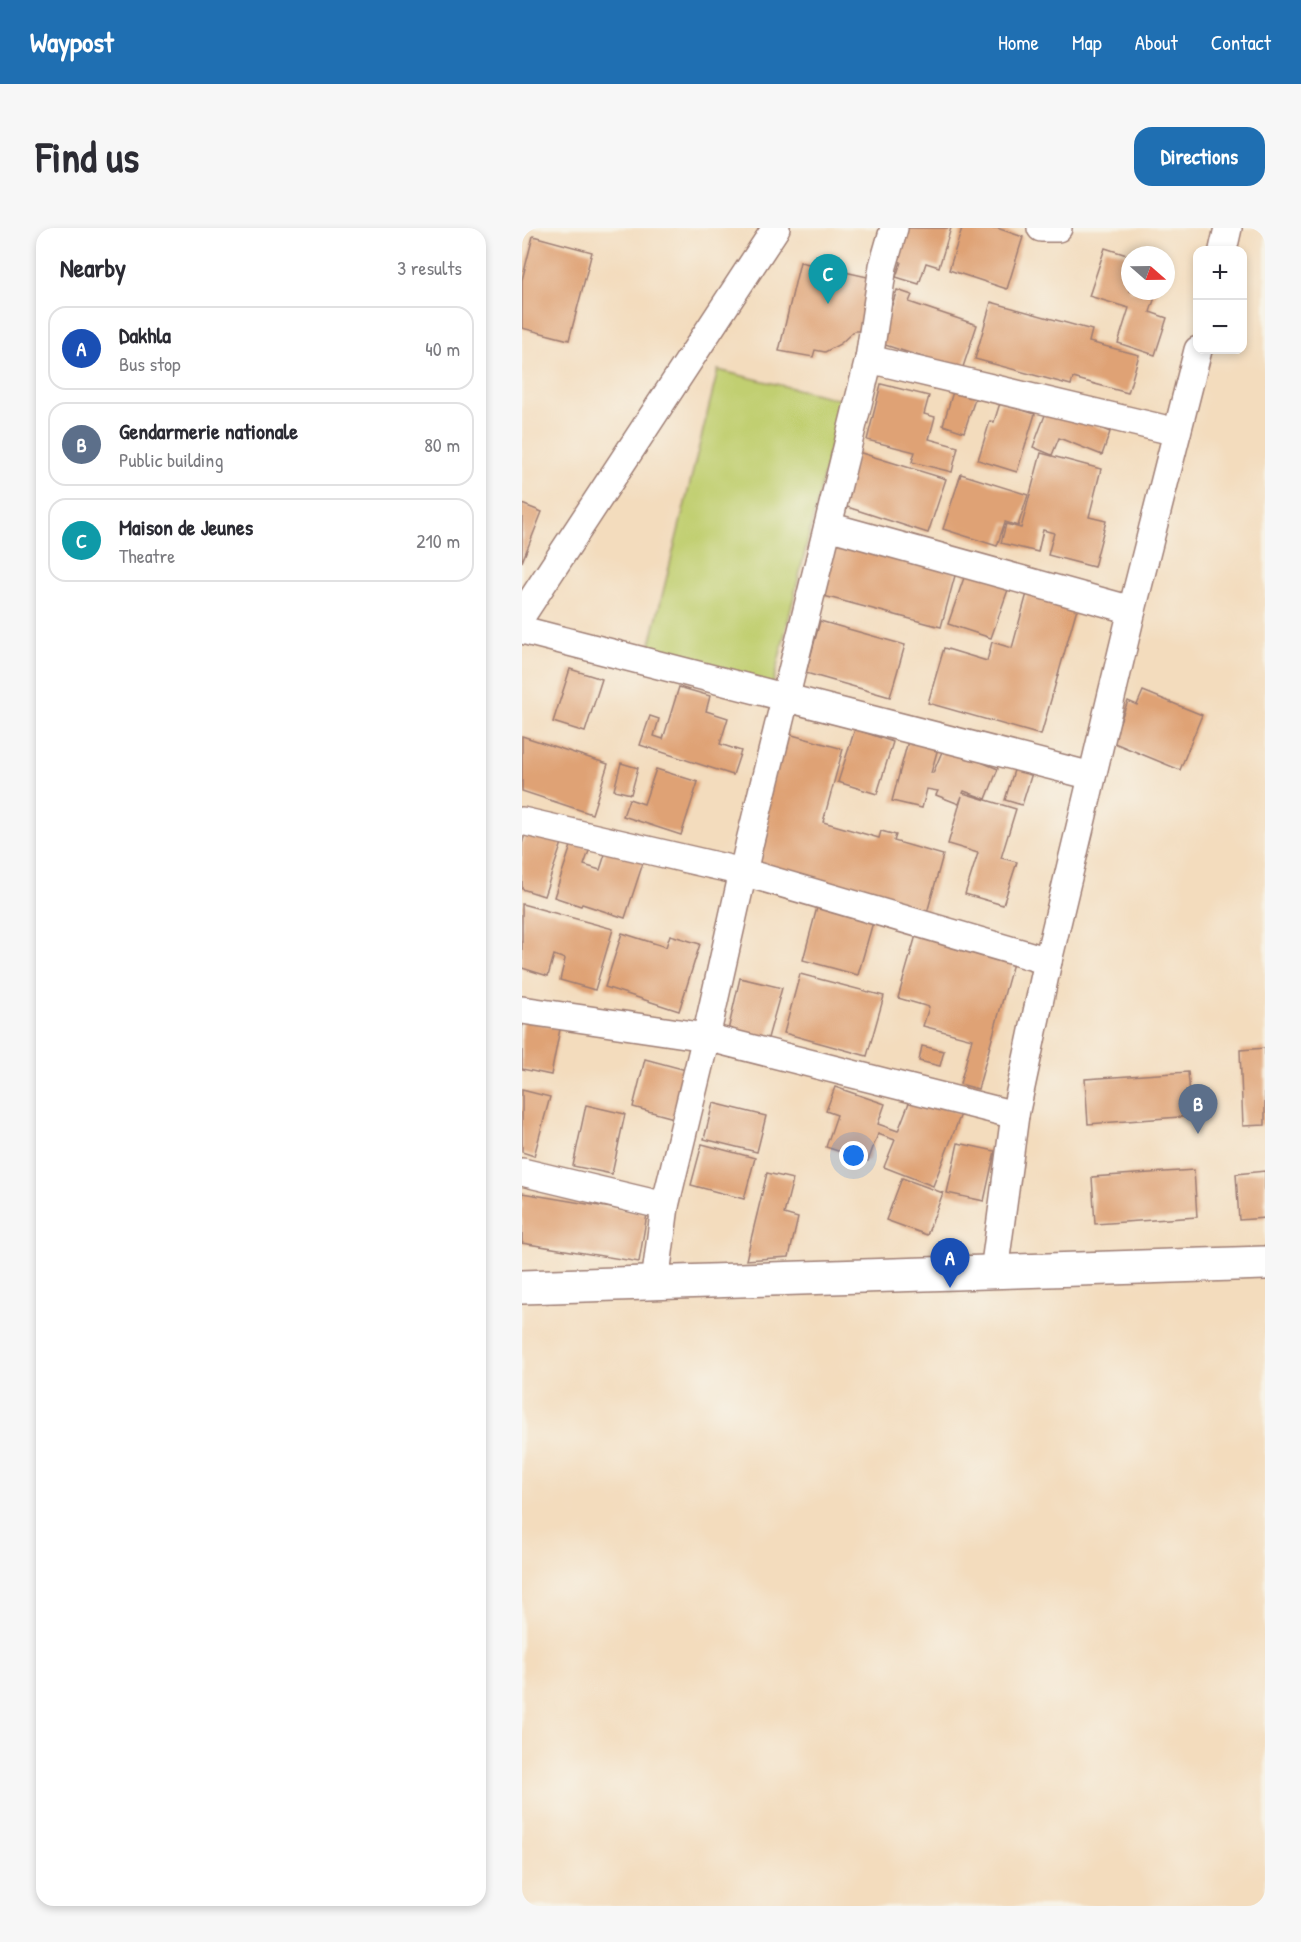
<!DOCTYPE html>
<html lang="en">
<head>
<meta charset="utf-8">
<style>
	body { margin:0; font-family:"Patrick Hand",sans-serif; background:#f7f7f7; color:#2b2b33 }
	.controls { position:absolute; right:18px; top:18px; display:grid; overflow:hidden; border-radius:12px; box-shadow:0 3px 9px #0003 }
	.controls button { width:54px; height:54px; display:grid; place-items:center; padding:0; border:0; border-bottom:2px solid #e1e1e2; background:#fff; color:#2b2b33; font:30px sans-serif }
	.compass { position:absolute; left:599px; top:18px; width:54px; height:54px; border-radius:50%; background:#fff; box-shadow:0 3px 9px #0003; rotate:110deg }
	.you { position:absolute; left:332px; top:928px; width:21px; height:21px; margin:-15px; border:4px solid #fff; border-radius:50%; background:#1a73e8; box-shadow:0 0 0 9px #1a73e833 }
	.badge { display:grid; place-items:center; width:39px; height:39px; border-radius:50%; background:#1f6fb2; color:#fff; font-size:20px; font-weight:700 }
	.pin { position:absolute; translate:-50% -50px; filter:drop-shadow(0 2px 3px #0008) }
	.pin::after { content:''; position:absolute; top:32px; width:21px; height:18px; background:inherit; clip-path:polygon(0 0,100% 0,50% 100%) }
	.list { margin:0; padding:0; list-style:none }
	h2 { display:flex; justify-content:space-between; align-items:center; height:78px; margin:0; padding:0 24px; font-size:26px }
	h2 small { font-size:20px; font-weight:400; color:#7c7c81 }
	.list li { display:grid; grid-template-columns:39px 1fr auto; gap:18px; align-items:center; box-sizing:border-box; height:84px; margin:0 12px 12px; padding:0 12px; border:2px solid #e1e1e2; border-radius:18px }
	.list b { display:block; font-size:22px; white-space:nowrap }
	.list p { margin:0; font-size:20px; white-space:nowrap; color:#7c7c81 }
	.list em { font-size:20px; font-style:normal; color:#7c7c81 }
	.map { position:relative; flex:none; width:743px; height:1678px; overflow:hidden; border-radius:18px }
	header { display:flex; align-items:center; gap:36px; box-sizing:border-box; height:84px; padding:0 30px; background:#1f6fb2; color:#fff }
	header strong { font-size:28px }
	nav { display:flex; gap:33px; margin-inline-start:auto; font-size:21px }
	.intro { display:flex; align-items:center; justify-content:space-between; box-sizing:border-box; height:144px; padding:0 36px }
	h1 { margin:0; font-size:42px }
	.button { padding:15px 27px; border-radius:18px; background:#1f6fb2; color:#fff; font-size:21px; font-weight:700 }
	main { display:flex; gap:36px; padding:0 36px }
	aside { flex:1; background:#fff; border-radius:18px; box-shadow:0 3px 9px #0003 }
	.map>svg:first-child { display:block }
	.green { fill:#c1cf71; stroke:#86774e; stroke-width:1.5 }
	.building { fill:#dfa275 }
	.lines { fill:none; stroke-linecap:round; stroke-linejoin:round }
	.minor-casing { stroke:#9e7e74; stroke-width:30 }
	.major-casing { stroke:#9e7e74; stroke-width:36 }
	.minor { stroke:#fff; stroke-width:27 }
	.major { stroke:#fff; stroke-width:33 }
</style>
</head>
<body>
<header>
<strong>Waypost</strong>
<nav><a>Home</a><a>Map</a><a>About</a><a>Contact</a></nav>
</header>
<div class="intro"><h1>Find us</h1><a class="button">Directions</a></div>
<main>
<aside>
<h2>Nearby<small>3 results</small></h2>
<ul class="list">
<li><span class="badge" style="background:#1a4fb4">A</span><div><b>Dakhla</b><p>Bus stop</p></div><em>40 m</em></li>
<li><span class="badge" style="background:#5c6f8a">B</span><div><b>Gendarmerie nationale</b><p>Public building</p></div><em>80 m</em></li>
<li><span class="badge" style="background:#0f9aa8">C</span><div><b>Maison de Jeunes</b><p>Theatre</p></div><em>210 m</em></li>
</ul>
</aside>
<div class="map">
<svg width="743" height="1678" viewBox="0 0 743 1678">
	<rect width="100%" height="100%" fill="#f7f3e8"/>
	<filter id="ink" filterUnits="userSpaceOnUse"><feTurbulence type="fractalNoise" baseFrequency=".0167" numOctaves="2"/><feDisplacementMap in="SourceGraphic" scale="12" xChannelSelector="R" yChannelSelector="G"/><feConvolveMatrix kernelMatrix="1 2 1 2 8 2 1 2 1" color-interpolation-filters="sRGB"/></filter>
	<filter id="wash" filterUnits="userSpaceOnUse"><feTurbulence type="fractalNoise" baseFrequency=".008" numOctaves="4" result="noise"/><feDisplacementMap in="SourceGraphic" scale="24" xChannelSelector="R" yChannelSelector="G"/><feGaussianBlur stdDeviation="1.35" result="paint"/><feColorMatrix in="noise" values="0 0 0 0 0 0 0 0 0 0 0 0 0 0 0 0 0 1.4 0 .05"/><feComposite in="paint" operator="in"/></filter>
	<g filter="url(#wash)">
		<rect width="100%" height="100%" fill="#f3dcbd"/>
		<polygon class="green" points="196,142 320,172 249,463 124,433"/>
		<g id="blocks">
			<g class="building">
				<polygon points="377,0 429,0 417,39 404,35 397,56 374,49 379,34 367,30"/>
				<polygon points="440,0 475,0 501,9 485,61 427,42"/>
				<polygon points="11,8 70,24 47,112 0,100 0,52"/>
				<polygon points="583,20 608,28 608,63 635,63 628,84 645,90 633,127 596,115 607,80 567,68"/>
				<polygon points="278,34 350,50 337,103 332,103 318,116 303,124 293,122 291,129 257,123"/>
				<polygon points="375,62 390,67 387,74 455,97 440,142 357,115"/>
				<polygon points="469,74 570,102 567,114 617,127 606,165 551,150 549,157 453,131"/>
				<polygon points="359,156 407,168 402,186 413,189 407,211 436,219 430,244 390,234 393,224 345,212"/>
				<polygon points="433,157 455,165 442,204 421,197"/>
				<polygon points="478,175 513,186 495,244 456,232 468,193 472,194"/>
				<polygon points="526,179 588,204 580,227 537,210 530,227 511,219"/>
				<polygon points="336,224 424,251 406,305 319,277"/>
				<polygon points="519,225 579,241 567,289 584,293 572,339 526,327 532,305 521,302 516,324 479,315 484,296 499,300"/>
				<polygon points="439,246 506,267 496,298 483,294 475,318 421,301"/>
				<polygon points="0,276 20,284 0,334"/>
				<polygon points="313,312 434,344 419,399 298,367"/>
				<polygon points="445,341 488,356 469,410 426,396"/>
				<polygon points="507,358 557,373 519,507 406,475 422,420 465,433 470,414 490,420"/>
				<polygon points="298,393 383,417 368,469 284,445"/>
				<polygon points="48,441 80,451 63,504 31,494"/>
				<polygon points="157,459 188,468 184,483 206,490 198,516 219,523 211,547 118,517 128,488 137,491 132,508 141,511"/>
				<polygon points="621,463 680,487 658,542 590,514 606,473 615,477"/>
				<polygon points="333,501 371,514 355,566 316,554"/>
				<polygon points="263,505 321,521 301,594 357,610 359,603 374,607 372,613 421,627 405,685 227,635"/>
				<polygon points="0,508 86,536 70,586 0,563"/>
				<polygon points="386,513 416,520 409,545 411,545 422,519 476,541 464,571 442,563 441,565 494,581 479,630 495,634 481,677 443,666 456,625 426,616 440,568 437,576 414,567 416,563 405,561 400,580 370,573"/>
				<polygon points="99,535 116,540 109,566 92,562"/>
				<polygon points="493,539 510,545 500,577 483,572"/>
				<polygon points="134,541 176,554 159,607 101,588 107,571 122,576"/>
				<polygon points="5,600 41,612 22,668 0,661 0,616"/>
				<polygon points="50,615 68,620 62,637 78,642 85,620 122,632 103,690 60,676 59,678 32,669"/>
				<polygon points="297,672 353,687 336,747 281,732"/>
				<polygon points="0,676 91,701 73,762 38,752 43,731 32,727 26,748 0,740"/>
				<polygon points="396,700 491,735 456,861 438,856 450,811 401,798 407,779 376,770"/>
				<polygon points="100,705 144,719 148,707 178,716 157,783 83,759"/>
				<polygon points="278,746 362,768 345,828 262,805"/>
				<polygon points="218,750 260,760 244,817 205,807"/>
				<polygon points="2,791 38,801 29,847 0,841 0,802"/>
				<polygon points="400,818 422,823 418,838 397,833"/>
				<polygon points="743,820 743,897 721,898 718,822"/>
				<polygon points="123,831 164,842 152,890 111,879"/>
				<polygon points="666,844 670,888 566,896 563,851"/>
				<polygon points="313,859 363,876 356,896 376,903 390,867 439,886 411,958 362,939 373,912 356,906 346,933 304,919 315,887 304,883"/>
				<polygon points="0,862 28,869 12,928 0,924"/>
				<polygon points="191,875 244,888 235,924 182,911"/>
				<polygon points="64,877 103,886 90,946 51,938"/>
				<polygon points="436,915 473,923 462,973 425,965"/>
				<polygon points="180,916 233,930 222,971 169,957"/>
				<polygon points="672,942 675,989 573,996 570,949"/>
				<polygon points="743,943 743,990 717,992 714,946"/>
				<polygon points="245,945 271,951 262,986 276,990 267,1029 224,1032"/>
				<polygon points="380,950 421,965 405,1007 364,992"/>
				<polygon points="0,965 125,986 117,1034 0,1015"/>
			</g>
		</g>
	</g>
	<g filter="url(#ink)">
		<use href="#blocks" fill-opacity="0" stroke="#9e7e74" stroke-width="1.5"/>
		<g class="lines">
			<g class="minor-casing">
				<g id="minor">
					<polyline points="519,0 536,0"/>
					<polyline points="701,22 706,0"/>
					<polyline points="347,131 655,204"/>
					<polyline points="306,298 610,382"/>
					<polyline points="0,387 254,0"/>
					<polyline points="0,402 570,548"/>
					<polyline points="0,593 221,644 526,733"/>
					<polyline points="0,782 184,809 493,887"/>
					<polyline points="0,944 143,978"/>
					<polyline points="472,1044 493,887 526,733 610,382 676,122"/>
					<polyline points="133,1055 143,978 184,809 228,613 347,131 361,38 372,0"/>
				</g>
			</g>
			<g class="major-casing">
				<polyline id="major" points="0,1059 743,1035"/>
			</g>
			<use href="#minor" class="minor"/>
			<use href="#major" class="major"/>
		</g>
	</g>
</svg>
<div class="controls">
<button>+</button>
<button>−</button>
</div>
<svg class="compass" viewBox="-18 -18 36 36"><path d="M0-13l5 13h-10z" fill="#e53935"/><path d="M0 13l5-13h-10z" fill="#7c7c81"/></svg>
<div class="you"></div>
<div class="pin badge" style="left:428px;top:1060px;background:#1a4fb4">A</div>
<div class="pin badge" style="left:676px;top:906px;background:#5c6f8a">B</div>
<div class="pin badge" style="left:306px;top:76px;background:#0f9aa8">C</div>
</div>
</main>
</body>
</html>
